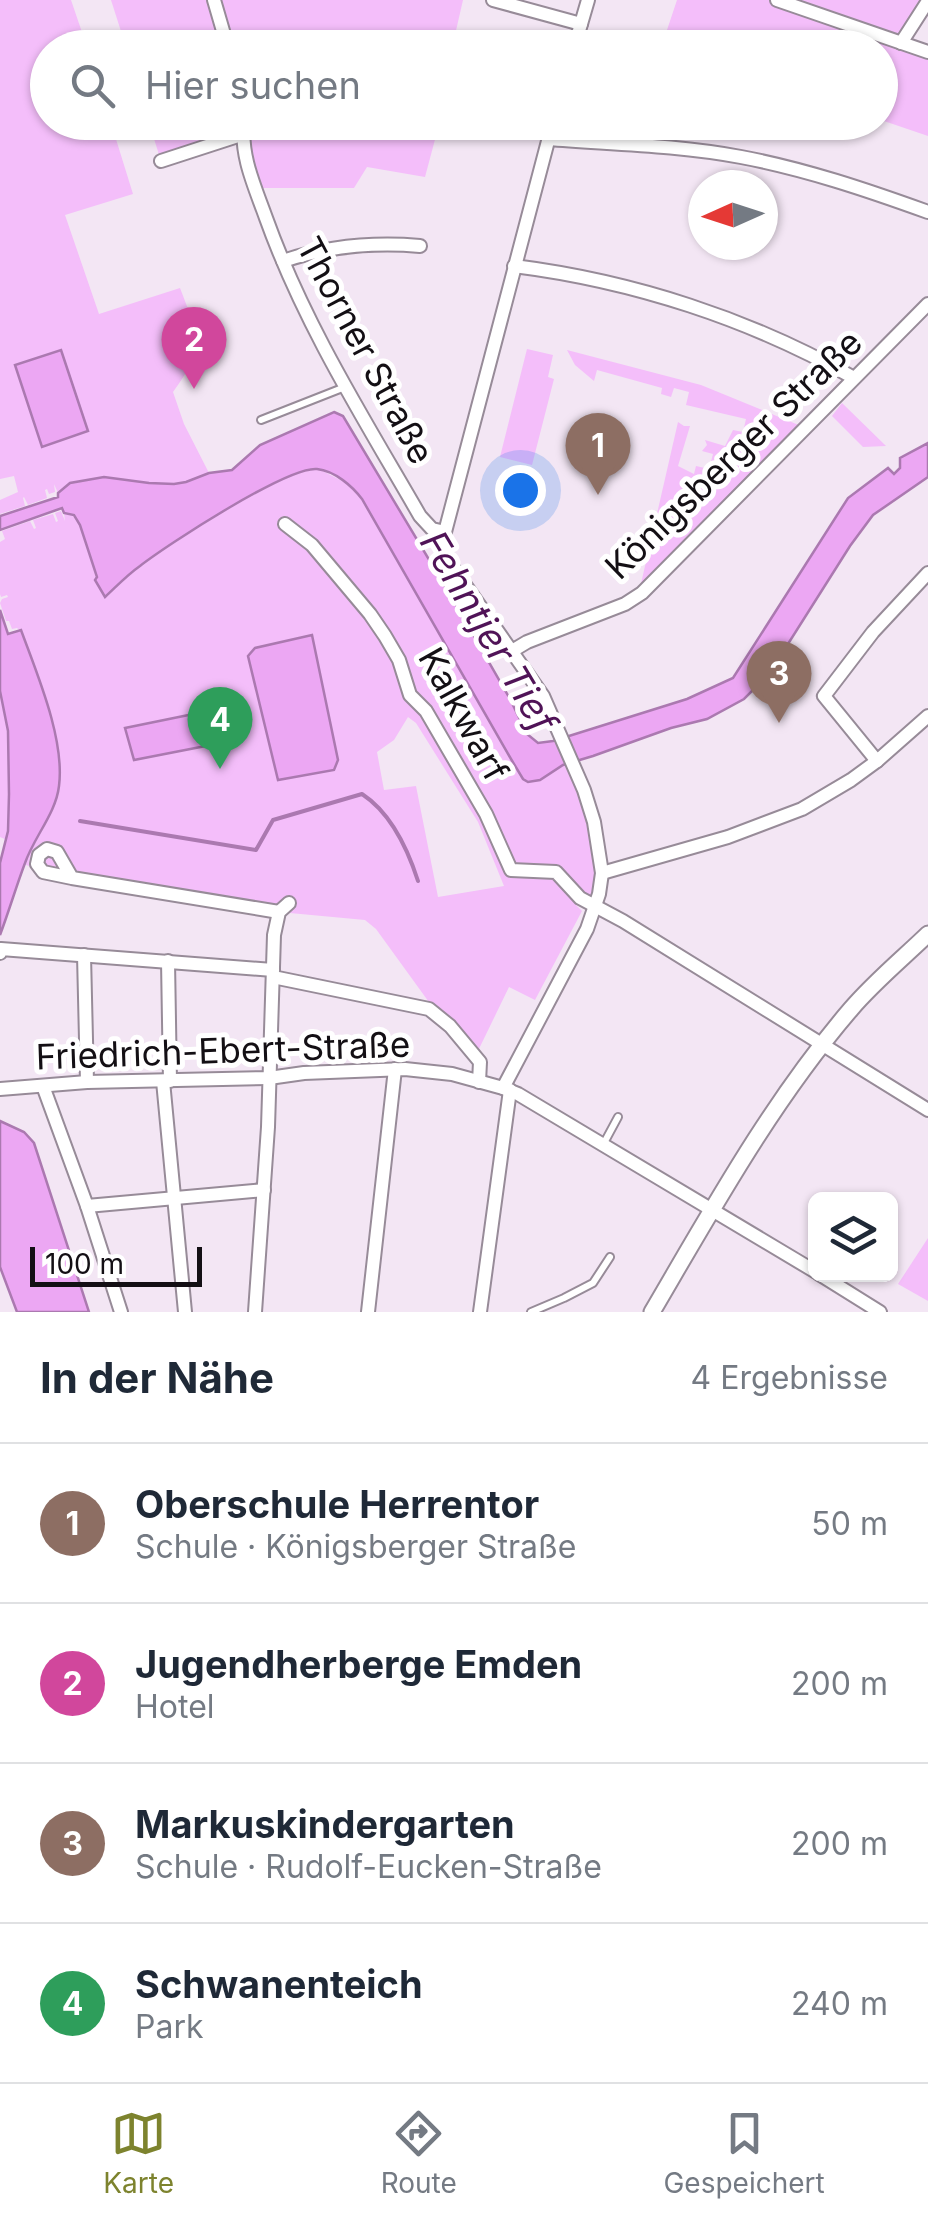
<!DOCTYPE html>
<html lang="de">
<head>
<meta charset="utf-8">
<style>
	body { margin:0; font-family:Inter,sans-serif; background:#f2f2f3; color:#1f2937 }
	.controls { position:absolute; right:30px; bottom:30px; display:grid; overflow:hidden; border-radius:15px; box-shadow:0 2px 8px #0004 }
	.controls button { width:90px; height:90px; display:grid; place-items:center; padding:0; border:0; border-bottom:2px solid #e0e1e3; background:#fff; color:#1f2937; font:50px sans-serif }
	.compass { position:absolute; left:688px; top:170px; width:90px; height:90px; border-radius:50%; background:#fff; box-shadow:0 2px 8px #0004; rotate:267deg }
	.scale { position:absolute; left:30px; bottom:25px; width:172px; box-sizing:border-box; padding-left:10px; border:5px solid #130f14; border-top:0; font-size:28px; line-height:35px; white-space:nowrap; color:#130f14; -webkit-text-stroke:8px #fff; paint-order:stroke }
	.you { position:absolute; left:520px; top:490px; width:35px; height:35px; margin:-25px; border:8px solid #fff; border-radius:50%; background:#1a73e8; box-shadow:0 0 0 15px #1a73e833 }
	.badge { display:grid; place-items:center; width:65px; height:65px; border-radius:50%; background:#7d832e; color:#fff; font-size:32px; font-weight:700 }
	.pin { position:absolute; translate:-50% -82px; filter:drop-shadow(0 2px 5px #0008) }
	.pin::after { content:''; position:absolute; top:52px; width:35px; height:30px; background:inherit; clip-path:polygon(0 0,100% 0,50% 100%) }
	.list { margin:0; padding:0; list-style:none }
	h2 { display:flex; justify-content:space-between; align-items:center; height:130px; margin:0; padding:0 40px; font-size:42px }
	h2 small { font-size:32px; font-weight:400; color:#747a83 }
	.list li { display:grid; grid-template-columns:65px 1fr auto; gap:30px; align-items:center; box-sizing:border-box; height:160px; padding:0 40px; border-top:2px solid #e0e1e3 }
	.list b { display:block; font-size:38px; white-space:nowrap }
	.list p { margin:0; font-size:32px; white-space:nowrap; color:#747a83 }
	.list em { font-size:32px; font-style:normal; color:#747a83 }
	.icon { flex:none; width:55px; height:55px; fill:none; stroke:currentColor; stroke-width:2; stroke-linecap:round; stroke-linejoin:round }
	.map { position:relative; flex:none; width:928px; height:1312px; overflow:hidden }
	.search { position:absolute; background:#fff; box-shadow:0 2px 8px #0004; left:30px; right:30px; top:30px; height:110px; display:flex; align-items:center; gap:25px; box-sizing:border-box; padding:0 35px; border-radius:55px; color:#747a83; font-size:38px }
	.sheet { height:770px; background:#fff }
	nav { display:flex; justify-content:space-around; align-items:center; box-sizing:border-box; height:140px; border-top:2px solid #e0e1e3; background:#fff; font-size:28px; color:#747a83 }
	nav a { display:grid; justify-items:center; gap:5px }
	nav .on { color:#7d832e }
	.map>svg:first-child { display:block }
	.green { fill:#f4befa; fill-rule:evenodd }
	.water { fill:#eca7f3; stroke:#ab79b0; stroke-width:2.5 }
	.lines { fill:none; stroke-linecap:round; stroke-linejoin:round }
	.stream { stroke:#ab79b0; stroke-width:4 }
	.service-casing { stroke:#978b98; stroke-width:10 }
	.minor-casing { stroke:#978b98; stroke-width:16 }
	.tertiary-casing { stroke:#978b98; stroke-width:19 }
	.service { stroke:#fff; stroke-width:6 }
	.minor { stroke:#fff; stroke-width:12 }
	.tertiary { stroke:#fff; stroke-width:15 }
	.labels { text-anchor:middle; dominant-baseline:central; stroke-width:10; stroke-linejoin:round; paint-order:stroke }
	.street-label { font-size:35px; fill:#130f14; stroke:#fff }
	.water-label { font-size:38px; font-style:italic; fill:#501357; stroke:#fff }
</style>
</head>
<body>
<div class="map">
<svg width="928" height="1312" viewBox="0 0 928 1312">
	<rect width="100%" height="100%" fill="#f3e6f4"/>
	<g class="green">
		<path d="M0 0H71L87 47 48 48V122L111 123 133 194 65 215 99 314 180 288C200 341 207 344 173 392L184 424 209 473C194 480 181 484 164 484 127 484 88 467 58 493L54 484 55 492 49 494 47 489 45 490 47 498 28 505 24 497 23 498 25 506 0 514V500L18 492 14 476 0 479Z"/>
		<polygon points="111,0 463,0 452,48 126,47"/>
		<polygon points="677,0 928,0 902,42 928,52 928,136 881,120 880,48 657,48 666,33"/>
		<polygon points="432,122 437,132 425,177 367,167 354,188 255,188 242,134 161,161 149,123"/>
		<polygon points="527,349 553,355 548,377 554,379 532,465 500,457"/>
		<polygon points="567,350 701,385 806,428 640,588 678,422 684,426 690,426 678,466 694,474 696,466 709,469 713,454 702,451 707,445 705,440 725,446 733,430 743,432 746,419 686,405 689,392 674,388 671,397 661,394 662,388 597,370 594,381 575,365"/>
		<polygon points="842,403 886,446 863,447 832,416"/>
		<path d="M319 469 346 483 362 499 523 779 540 780 560 766 573 762 602 873 596 906 580 899 576 905 582 911 535 1000 509 987 476 1055 439 1016 376 929 365 920 279 912 43 872 24 864C34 843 54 814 57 792 66 737 39 681 21 631L17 628 12 629 9 621H6L0 603 2 599 8 597 7 595 1 597 0 594V542L5 539 2 531 30 521 34 529 36 528 33 520 53 514 56 522 58 521 55 513 61 511 65 521 64 513H71L80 525 105 597C117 586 128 574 140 565 178 538 275 472 319 469ZM408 717 416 723 478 822 504 886 438 897 416 786 384 790 377 752 394 740Z"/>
		<path d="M0 692C11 735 14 795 7 840L0 837Z"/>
		<polygon points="928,1238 928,1301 898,1284"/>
	</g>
	<g class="water">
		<polygon points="61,350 88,431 42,447 15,365"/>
		<path d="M334 412 343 416 455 603 510 699 527 734 538 743 553 741 687 699 733 678 848 498 888 468 894 474 900 468V458L928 443V477L873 515 850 546 769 674 744 699 707 719 671 728 593 756 563 765 540 780 528 782 523 779 511 759 362 499C352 486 335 471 317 469 288 466 167 545 140 566 127 575 116 587 105 597L95 580 97 577 80 525 74 515 64 513 62 508 0 530V516L58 497V493L70 483 104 477 149 483 174 484 186 482 209 473 232 470 260 445Z"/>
		<path d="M0 610 8 634 21 630C37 674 65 739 59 786 56 813 34 837 25 863 16 887 9 911 0 935V863L8 831 9 794 8 731 0 691Z"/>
		<polygon points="312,635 338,760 334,770 278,780 248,656 255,648"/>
		<polygon points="213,710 221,743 134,760 125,728"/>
		<polygon points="0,1121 24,1132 34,1143 89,1312 17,1312 0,1267"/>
	</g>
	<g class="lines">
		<path class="stream" d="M80 821 256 850 273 820 362 794C391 813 408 850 418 881"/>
		<g class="service-casing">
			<g id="service">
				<polyline points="261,420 345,387"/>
				<polyline points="604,1143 618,1117"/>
				<polyline points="531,1312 564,1298 593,1283 610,1257"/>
			</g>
		</g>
		<g class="minor-casing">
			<g id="minor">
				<polyline points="214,0 228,48"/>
				<polyline points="493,0 581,24"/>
				<polyline points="777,0 928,52"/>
				<polyline points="901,43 928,1"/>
				<polyline points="574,48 588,0"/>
				<path d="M244 122C240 156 255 187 266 218 304 324 364 419 420 516L432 529 445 532"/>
				<path d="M548 139C612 144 677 145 741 157 805 169 867 190 928 212"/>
				<polyline points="161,161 281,122"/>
				<path d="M283 261C328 246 372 242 420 246"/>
				<path d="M514 266C633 281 750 319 854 378"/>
				<polyline points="285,524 312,545 370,614 385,636 399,660 410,695 426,711 486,814 511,870 556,872 580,898 623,921 928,1110"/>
				<polyline points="512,651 527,642 625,604 642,593 928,304"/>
				<polyline points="877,761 824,696 873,632 928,573"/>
				<polyline points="602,873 728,837 802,809 851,780 877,761 928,716"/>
				<polyline points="72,878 57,852 47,849 39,855 37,864 43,872 72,878 279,912"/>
				<polyline points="0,953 1,949 273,970"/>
				<polyline points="84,955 87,1082"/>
				<polyline points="168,961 170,1081"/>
				<polyline points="273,977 429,1009 450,1026 480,1062 479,1082"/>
				<polyline points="163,1081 185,1312"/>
				<polyline points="43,1086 87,1206 121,1312"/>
				<polyline points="503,1088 587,929 599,894 602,873 594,822 584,790 543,696 449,562 445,551 445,532 553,122"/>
				<polyline points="0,1089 87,1082 269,1078 304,1073 405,1069 452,1074 503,1088 518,1094 816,1272"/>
				<polyline points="87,1206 264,1190"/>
				<polyline points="819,1274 880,1312"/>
				<polyline points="255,1312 268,1127 274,935 279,912 289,903"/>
				<polyline points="368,1312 395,1069"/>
				<polyline points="480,1312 510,1090"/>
			</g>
		</g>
		<g class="tertiary-casing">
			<path id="tertiary" d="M652 1312C713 1208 772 1101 851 1009 874 982 902 959 928 934"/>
		</g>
		<use href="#service" class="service"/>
		<use href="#minor" class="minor"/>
		<use href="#tertiary" class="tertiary"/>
	</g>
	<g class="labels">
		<g class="street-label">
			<text transform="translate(366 350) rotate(62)">Thorner Straße</text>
			<text transform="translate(733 454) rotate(-44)">Königsberger Straße</text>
			<text transform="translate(464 714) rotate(61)">Kalkwarf</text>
			<text transform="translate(223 1050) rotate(-2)">Friedrich-Ebert-Straße</text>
		</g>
		<g class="water-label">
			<text transform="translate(489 631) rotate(59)">Fehntjer Tief</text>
		</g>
	</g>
</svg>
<div class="controls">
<button><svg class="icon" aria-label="layers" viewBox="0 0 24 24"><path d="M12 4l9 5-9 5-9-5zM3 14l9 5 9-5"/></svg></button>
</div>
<svg class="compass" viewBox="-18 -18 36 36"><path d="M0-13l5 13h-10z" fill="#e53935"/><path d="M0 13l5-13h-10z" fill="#747a83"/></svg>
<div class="scale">100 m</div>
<div class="you"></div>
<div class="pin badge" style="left:598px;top:495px;background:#8d6e63">1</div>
<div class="pin badge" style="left:194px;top:389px;background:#d1479c">2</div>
<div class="pin badge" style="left:779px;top:723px;background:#8d6e63">3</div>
<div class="pin badge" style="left:220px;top:769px;background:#2e9e5b">4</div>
<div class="search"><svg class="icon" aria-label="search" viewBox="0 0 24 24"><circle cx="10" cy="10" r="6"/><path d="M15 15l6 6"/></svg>Hier suchen</div>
</div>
<section class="sheet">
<h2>In der Nähe<small>4 Ergebnisse</small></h2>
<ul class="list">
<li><span class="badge" style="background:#8d6e63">1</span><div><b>Oberschule Herrentor</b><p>Schule · Königsberger Straße</p></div><em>50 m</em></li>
<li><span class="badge" style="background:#d1479c">2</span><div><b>Jugendherberge Emden</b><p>Hotel</p></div><em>200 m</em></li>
<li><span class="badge" style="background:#8d6e63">3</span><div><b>Markuskindergarten</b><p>Schule · Rudolf-Eucken-Straße</p></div><em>200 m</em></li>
<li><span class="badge" style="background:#2e9e5b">4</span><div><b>Schwanenteich</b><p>Park</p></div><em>240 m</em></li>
</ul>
</section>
<nav>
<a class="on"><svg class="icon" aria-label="map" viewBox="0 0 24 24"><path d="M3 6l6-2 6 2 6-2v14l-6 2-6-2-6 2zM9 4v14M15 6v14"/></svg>Karte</a>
<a><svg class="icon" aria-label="directions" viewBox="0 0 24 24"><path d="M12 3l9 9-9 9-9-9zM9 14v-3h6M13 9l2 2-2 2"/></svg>Route</a>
<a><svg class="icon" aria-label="saved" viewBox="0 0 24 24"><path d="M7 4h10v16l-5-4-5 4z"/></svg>Gespeichert</a>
</nav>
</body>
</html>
